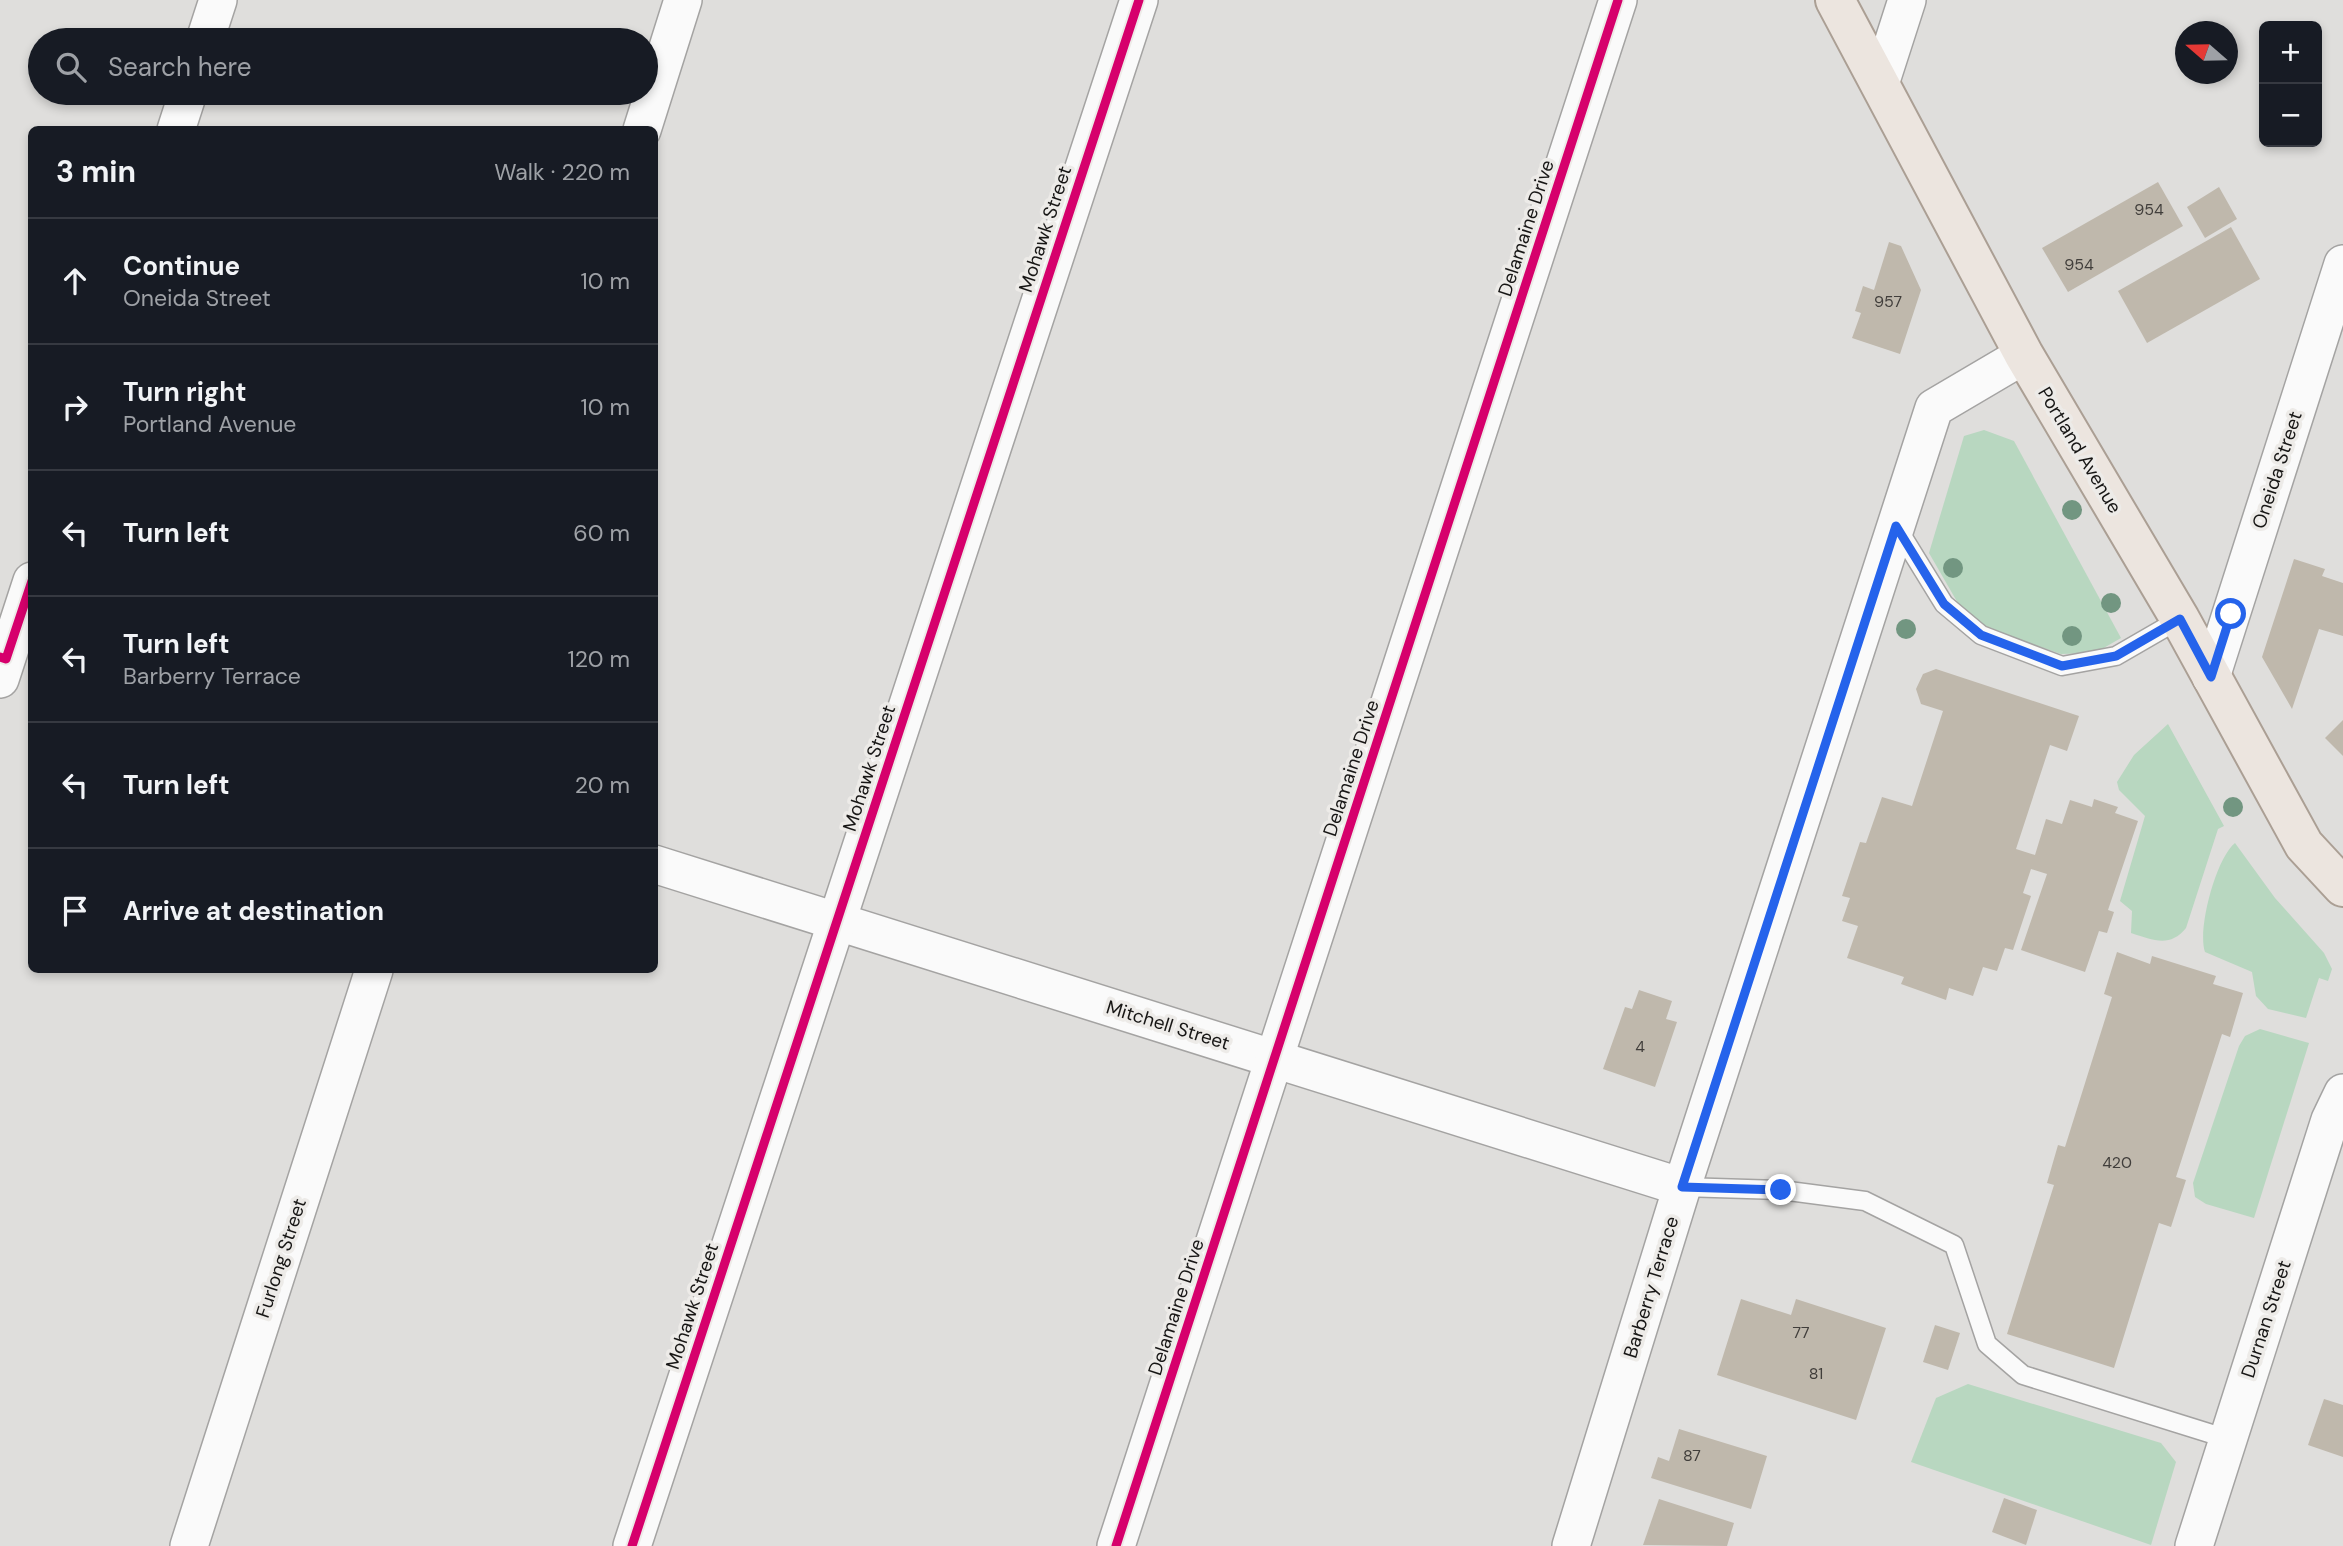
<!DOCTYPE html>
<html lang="en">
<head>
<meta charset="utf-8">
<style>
	body { margin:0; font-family:"DM Sans",sans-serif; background:#242831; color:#f1f3f6 }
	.controls { position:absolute; right:21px; top:21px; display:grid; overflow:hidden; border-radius:10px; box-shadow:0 4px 10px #0003 }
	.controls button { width:63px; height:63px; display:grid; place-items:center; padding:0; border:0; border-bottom:2px solid #363941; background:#171b24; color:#f1f3f6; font:35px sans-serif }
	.compass { position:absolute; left:2175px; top:21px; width:63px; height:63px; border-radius:50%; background:#171b24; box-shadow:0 4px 10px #0003; rotate:290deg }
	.stop { position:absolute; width:21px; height:21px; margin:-16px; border:5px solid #2563eb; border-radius:50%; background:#fff }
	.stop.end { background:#2563eb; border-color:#fff; box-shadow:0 2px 7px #0008 }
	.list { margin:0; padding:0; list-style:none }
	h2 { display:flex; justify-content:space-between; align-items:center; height:91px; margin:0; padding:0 28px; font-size:30px }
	h2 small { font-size:23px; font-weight:400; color:#9ea1a6 }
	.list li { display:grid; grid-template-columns:46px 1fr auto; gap:21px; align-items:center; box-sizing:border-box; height:126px; padding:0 28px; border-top:2px solid #363941 }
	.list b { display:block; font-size:26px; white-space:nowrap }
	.list p { margin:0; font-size:23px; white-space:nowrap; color:#9ea1a6 }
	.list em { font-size:23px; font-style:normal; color:#9ea1a6 }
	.icon { flex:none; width:38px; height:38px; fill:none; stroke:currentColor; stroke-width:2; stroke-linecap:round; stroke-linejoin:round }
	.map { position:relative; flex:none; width:2343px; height:1546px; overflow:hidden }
	.search { position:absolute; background:#171b24; box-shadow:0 4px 10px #0003; left:28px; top:28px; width:630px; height:77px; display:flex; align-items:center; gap:18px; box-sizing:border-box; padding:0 24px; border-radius:38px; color:#9ea1a6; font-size:26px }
	.panel { position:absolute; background:#171b24; box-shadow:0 4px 10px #0003; left:28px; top:126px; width:630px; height:847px; border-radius:10px }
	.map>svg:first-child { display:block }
	.green { fill:#b8d7c0 }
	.building { fill:#bfb8ac }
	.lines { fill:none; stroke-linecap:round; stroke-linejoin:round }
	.service-casing { stroke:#a4a3a2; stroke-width:21 }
	.minor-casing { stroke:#a4a3a2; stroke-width:40 }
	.primary-casing { stroke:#ab9f94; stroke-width:42 }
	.service { stroke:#fafafa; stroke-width:18 }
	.minor { stroke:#fafafa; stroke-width:37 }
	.primary { stroke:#ece5df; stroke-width:38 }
	.cycleway-casing { stroke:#edebe8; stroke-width:13 }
	.cycleway { stroke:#d6006c; stroke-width:9 }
	.tree { fill:#729681 }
	.route { stroke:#2563eb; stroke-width:9 }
	.labels { text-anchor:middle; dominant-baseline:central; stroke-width:7; stroke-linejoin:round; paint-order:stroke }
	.number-label { font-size:16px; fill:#413e3b }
	.street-label { font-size:19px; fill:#171615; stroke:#edebe8 }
</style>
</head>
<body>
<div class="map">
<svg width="2343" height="1546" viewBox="0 0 2343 1546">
	<rect width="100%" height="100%" fill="#dfdedc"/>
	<g class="green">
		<polygon points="1984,430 2014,441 2121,638 2095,653 2061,654 1983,627 1959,605 1929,553 1964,436"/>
		<path d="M2168 724 2224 826 2218 829 2186 928C2170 948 2153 940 2131 933L2132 911 2120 901 2145 816 2119 790 2117 782 2134 755Z"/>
		<path d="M2235 843 2275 898 2324 953 2332 969 2328 981 2319 978 2306 1018 2268 1009 2256 996 2252 972 2205 952C2197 930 2216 858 2235 843Z"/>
		<polygon points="2260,1029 2309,1043 2254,1218 2206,1204 2195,1197 2193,1183 2239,1046 2245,1036"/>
		<polygon points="1968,1384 2161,1443 2176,1462 2151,1545 1911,1462 1936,1398"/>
	</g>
	<g class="building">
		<polygon points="2158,182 2183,226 2068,292 2042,248"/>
		<polygon points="2219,187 2237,219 2205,238 2187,207"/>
		<polygon points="2231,227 2260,279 2147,343 2118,291"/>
		<polygon points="1889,242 1901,246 1921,290 1900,354 1852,338 1861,313 1855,311 1863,286 1874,290"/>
		<polygon points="2294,559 2325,569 2322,576 2343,583 2343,636 2319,629 2292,709 2262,657"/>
		<polygon points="1936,669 2079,716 2067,751 2050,745 2016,849 2035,855 2046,819 2062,824 2070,800 2092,807 2094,799 2118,807 2115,813 2138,821 2108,910 2114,912 2107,933 2099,931 2085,972 2021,950 2047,874 2031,869 2023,893 2031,896 2013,950 2005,948 1997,971 1983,967 1973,996 1949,988 1946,1000 1901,984 1904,977 1847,958 1858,926 1842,921 1850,898 1842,896 1860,842 1866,843 1882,797 1912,806 1943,711 1921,704 1916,689 1923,674"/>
		<polygon points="2343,720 2343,756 2325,738"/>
		<polygon points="2117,952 2150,964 2152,956 2216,976 2213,984 2243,993 2230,1037 2222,1034 2176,1177 2186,1180 2171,1227 2159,1223 2114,1368 2007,1334 2054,1185 2047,1183 2058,1145 2065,1147 2112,997 2104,994"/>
		<polygon points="1639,990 1672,1001 1666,1019 1677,1022 1655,1087 1603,1069 1625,1007 1632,1009"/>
		<polygon points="1741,1299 1791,1315 1796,1299 1886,1328 1856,1420 1717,1375"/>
		<polygon points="1935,1325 1960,1333 1948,1370 1923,1362"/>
		<polygon points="2324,1399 2343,1405 2343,1457 2308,1445"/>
		<polygon points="1679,1429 1767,1456 1751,1509 1651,1478 1658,1457 1669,1461"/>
		<polygon points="2004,1498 2037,1510 2026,1545 1992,1532"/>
		<polygon points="1659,1499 1734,1523 1727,1546 1643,1545"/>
	</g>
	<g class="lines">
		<g class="service-casing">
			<g id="service">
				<polyline points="1896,526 1944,604 1981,635 2062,666 2116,656 2180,619"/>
				<polyline points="1682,1187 1781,1190 1865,1201 1954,1245 1987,1344 2023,1375 2228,1439"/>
			</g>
		</g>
		<g class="minor-casing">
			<g id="minor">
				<polyline points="205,40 218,0"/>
				<polyline points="1880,84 1907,0"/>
				<polyline points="176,130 188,93"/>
				<polyline points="642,130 683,0"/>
				<polyline points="2211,677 2343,264"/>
				<polyline points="0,679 32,581"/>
				<polyline points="654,864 1682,1187"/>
				<polyline points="189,1546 374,970"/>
				<polyline points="632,1546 1139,0"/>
				<polyline points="1116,1546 1618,0"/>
				<polyline points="1571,1546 1682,1187 1934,408 2024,355"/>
				<polyline points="2194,1546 2330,1120 2343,1093"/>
			</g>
		</g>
		<g class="primary-casing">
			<polyline id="primary" points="1835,0 2024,355 2180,619 2304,845 2343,887"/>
		</g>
		<use href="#service" class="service"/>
		<use href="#minor" class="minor"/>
		<use href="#primary" class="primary"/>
		<g class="cycleway-casing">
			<g id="cycleway">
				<polyline points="0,657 6,659 32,581"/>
				<polyline points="632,1546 1139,0"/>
				<polyline points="1116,1546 1618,0"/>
			</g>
		</g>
		<use href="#cycleway" class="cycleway"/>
	</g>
	<g class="tree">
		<circle cx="2072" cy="510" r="10"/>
		<circle cx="1953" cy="568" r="10"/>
		<circle cx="2111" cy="603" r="10"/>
		<circle cx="1906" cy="629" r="10"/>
		<circle cx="2072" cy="636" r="10"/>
		<circle cx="2233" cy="807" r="10"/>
	</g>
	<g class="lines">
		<polyline class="route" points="1781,1190 1682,1187 1896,526 1944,604 1981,635 2062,666 2116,656 2180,619 2211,677 2231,614"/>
	</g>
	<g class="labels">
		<g class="number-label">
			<text x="2149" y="209">954</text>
			<text x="2079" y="264">954</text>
			<text x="1888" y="301">957</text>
			<text x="1640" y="1046">4</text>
			<text x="2117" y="1162">420</text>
			<text x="1801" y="1332">77</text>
			<text x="1816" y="1373">81</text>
			<text x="1692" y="1455">87</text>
		</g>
		<g class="street-label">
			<text transform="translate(1526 228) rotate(-72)">Delamaine Drive</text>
			<text transform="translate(1045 229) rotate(-72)">Mohawk Street</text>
			<text transform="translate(2080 450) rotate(59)">Portland Avenue</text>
			<text transform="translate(2277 470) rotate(-72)">Oneida Street</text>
			<text transform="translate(869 768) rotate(-72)">Mohawk Street</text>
			<text transform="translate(1351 768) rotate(-72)">Delamaine Drive</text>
			<text transform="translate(1168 1025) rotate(17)">Mitchell Street</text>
			<text transform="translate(281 1258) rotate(-72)">Furlong Street</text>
			<text transform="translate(1651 1287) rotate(-73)">Barberry Terrace</text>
			<text transform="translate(692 1306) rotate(-72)">Mohawk Street</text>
			<text transform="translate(1176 1307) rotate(-72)">Delamaine Drive</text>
			<text transform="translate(2266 1319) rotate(-72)">Durnan Street</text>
		</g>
	</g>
</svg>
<div class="controls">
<button>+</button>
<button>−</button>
</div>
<svg class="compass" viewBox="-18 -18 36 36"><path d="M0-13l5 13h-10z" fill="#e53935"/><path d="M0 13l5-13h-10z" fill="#9ea1a6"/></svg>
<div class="stop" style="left:2231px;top:614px"></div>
<div class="stop end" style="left:1781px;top:1190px"></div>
<div class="search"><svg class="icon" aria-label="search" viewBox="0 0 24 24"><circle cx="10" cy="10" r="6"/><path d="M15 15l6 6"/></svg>Search here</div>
<section class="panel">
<h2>3 min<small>Walk · 220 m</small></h2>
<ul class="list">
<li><svg class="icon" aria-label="ahead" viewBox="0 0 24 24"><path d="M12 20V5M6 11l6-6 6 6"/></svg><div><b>Continue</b><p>Oneida Street</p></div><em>10 m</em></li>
<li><svg class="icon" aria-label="right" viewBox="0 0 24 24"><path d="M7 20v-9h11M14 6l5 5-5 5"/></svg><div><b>Turn right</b><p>Portland Avenue</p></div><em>10 m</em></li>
<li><svg class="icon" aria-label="left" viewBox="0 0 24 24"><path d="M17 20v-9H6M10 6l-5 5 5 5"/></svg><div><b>Turn left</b></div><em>60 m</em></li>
<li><svg class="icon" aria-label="left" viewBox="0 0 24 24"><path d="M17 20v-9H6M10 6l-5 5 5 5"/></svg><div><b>Turn left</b><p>Barberry Terrace</p></div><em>120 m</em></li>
<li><svg class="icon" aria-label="left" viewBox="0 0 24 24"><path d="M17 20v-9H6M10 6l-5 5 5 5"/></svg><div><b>Turn left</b></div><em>20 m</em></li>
<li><svg class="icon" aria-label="arrive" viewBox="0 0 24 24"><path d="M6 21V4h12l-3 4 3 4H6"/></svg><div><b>Arrive at destination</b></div></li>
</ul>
</section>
</div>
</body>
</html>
